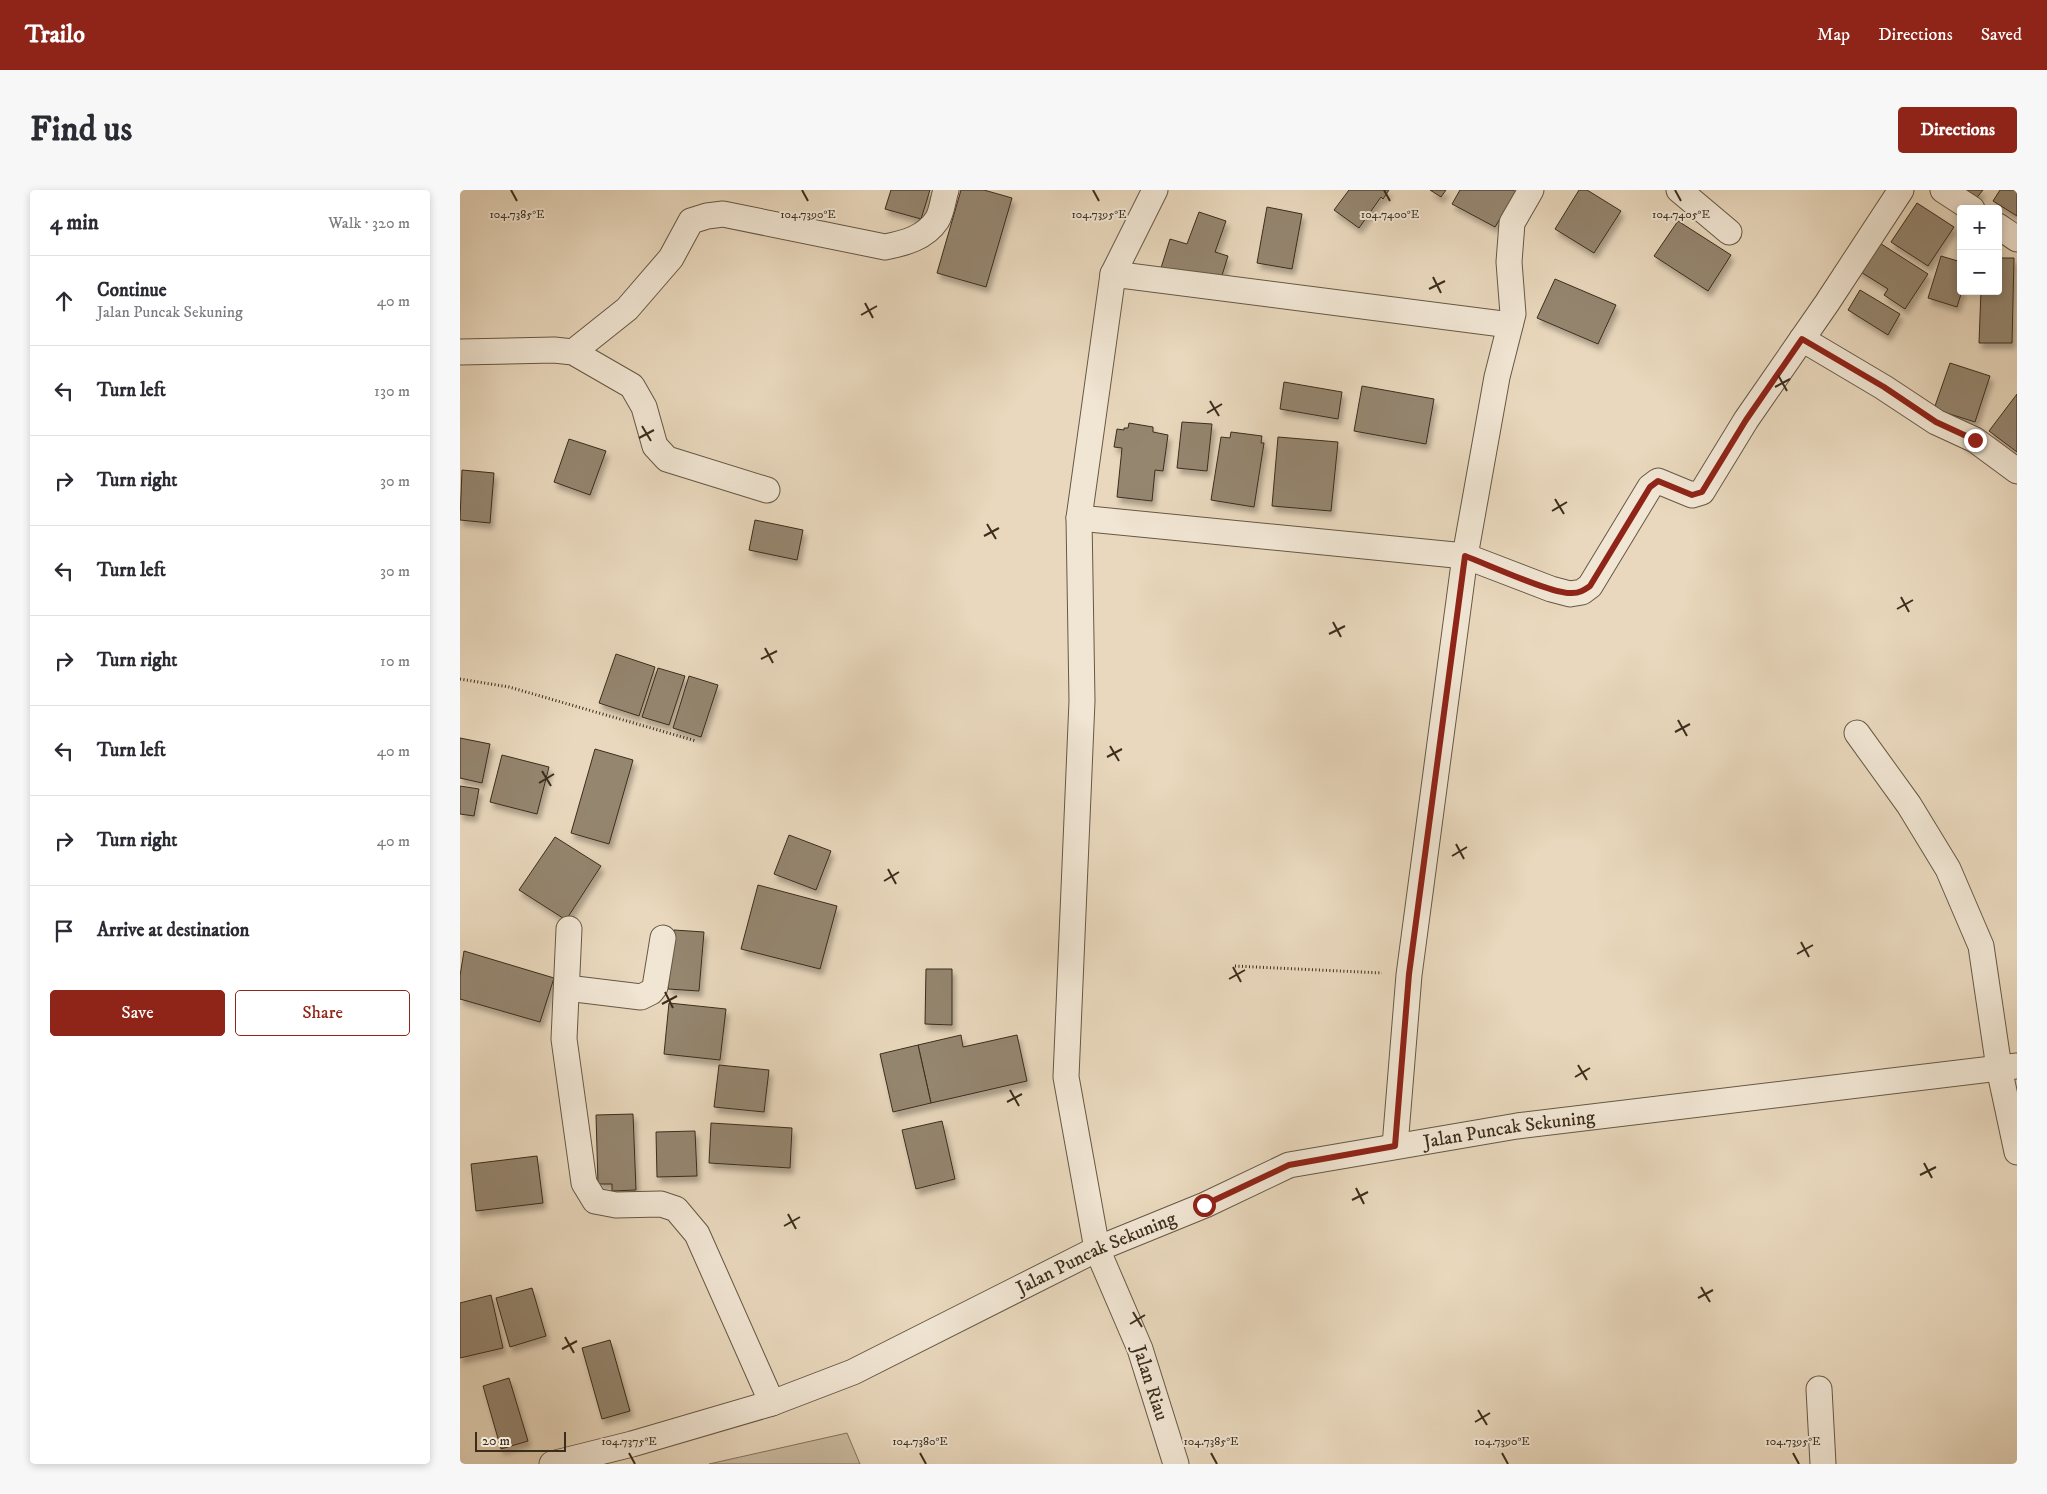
<!DOCTYPE html>
<html lang="en">
<head>
<meta charset="utf-8">
<style>
	body { margin:0; font-family:"IM FELL DW Pica",serif; background:#f7f7f7; color:#2b2b33 }
	.controls { position:absolute; right:15px; top:15px; display:grid; overflow:hidden; border-radius:5px; box-shadow:0 2px 8px #0003 }
	.controls button { width:45px; height:45px; display:grid; place-items:center; padding:0; border:0; border-bottom:1px solid #e1e1e2; background:#fff; color:#2b2b33; font:25px sans-serif }
	.scale { position:absolute; left:15px; bottom:12px; width:91px; box-sizing:border-box; padding-left:5px; border:2px solid #3b2d1c; border-top:0; font-size:14px; line-height:18px; white-space:nowrap; color:#3b2d1c; -webkit-text-stroke:4px #f1e6d4; paint-order:stroke }
	.stop { position:absolute; width:15px; height:15px; margin:-11px; border:4px solid #8f2418; border-radius:50%; background:#fff }
	.stop.end { background:#8f2418; border-color:#fff; box-shadow:0 1px 5px #0008 }
	.list { margin:0; padding:0; list-style:none }
	h2 { display:flex; justify-content:space-between; align-items:center; height:65px; margin:0; padding:0 20px; font-size:21px }
	h2 small { font-size:16px; font-weight:400; color:#7c7c81 }
	.list li { display:grid; grid-template-columns:32px 1fr auto; gap:15px; align-items:center; box-sizing:border-box; height:90px; padding:0 20px; border-top:1px solid #e1e1e2 }
	.list b { display:block; font-size:19px; white-space:nowrap }
	.list p { margin:0; font-size:16px; white-space:nowrap; color:#7c7c81 }
	.list em { font-size:16px; font-style:normal; color:#7c7c81 }
	.actions { display:flex; gap:10px; padding:15px 20px }
	.actions a { flex:1; padding:11px 0; border:1px solid #8f2418; border-radius:5px; text-align:center; font-size:18px; color:#8f2418 }
	.actions .main { background:#8f2418; color:#fff }
	.icon { flex:none; width:28px; height:28px; fill:none; stroke:currentColor; stroke-width:2; stroke-linecap:round; stroke-linejoin:round }
	.map { position:relative; flex:none; width:1557px; height:1274px; overflow:hidden; border-radius:5px }
	header { display:flex; align-items:center; gap:30px; box-sizing:border-box; height:70px; padding:0 25px; background:#8f2418; color:#fff }
	header strong { font-size:24px }
	nav { display:flex; gap:28px; margin-inline-start:auto; font-size:18px }
	.intro { display:flex; align-items:center; justify-content:space-between; box-sizing:border-box; height:120px; padding:0 30px }
	h1 { margin:0; font-size:35px }
	.button { padding:12px 22px; border-radius:5px; background:#8f2418; color:#fff; font-size:18px; font-weight:700 }
	main { display:flex; gap:30px; padding:0 30px }
	aside { flex:1; background:#fff; border-radius:5px; box-shadow:0 2px 8px #0003 }
	.map>svg:first-child { display:block }
	.green { fill:#cbbba2; stroke:#83745f }
	.building { fill:#958670; stroke:#3b2d1c; filter:url(#shadow) }
	.lines { fill:none; stroke-linecap:round; stroke-linejoin:round }
	.street-casing { stroke:#665844; stroke-width:27 }
	.path { stroke:#3b2d1c; stroke-width:3; stroke-dasharray:1 2.5; stroke-linecap:butt }
	.street { stroke:#f1e6d4; stroke-width:25 }
	.route { stroke:#8f2418; stroke-width:6 }
	.ticks { fill:none; stroke:#3b2d1c; stroke-width:2 }
	.labels { text-anchor:middle; dominant-baseline:central; stroke-width:4; stroke-linejoin:round; paint-order:stroke }
	.street-label { font-size:19px; fill:#3b2d1c; stroke:#f1e6d4 }
	.ticks-label { font-size:12px; text-anchor:middle; fill:#3b2d1c; stroke:#f1e6d4; stroke-width:4; stroke-linejoin:round; paint-order:stroke }
</style>
</head>
<body>
<header>
<strong>Trailo</strong>
<nav><a>Map</a><a>Directions</a><a>Saved</a></nav>
</header>
<div class="intro"><h1>Find us</h1><a class="button">Directions</a></div>
<main>
<aside>
<h2>4 min<small>Walk · 320 m</small></h2>
<ul class="list">
<li><svg class="icon" aria-label="ahead" viewBox="0 0 24 24"><path d="M12 20V5M6 11l6-6 6 6"/></svg><div><b>Continue</b><p>Jalan Puncak Sekuning</p></div><em>40 m</em></li>
<li><svg class="icon" aria-label="left" viewBox="0 0 24 24"><path d="M17 20v-9H6M10 6l-5 5 5 5"/></svg><div><b>Turn left</b></div><em>130 m</em></li>
<li><svg class="icon" aria-label="right" viewBox="0 0 24 24"><path d="M7 20v-9h11M14 6l5 5-5 5"/></svg><div><b>Turn right</b></div><em>30 m</em></li>
<li><svg class="icon" aria-label="left" viewBox="0 0 24 24"><path d="M17 20v-9H6M10 6l-5 5 5 5"/></svg><div><b>Turn left</b></div><em>30 m</em></li>
<li><svg class="icon" aria-label="right" viewBox="0 0 24 24"><path d="M7 20v-9h11M14 6l5 5-5 5"/></svg><div><b>Turn right</b></div><em>10 m</em></li>
<li><svg class="icon" aria-label="left" viewBox="0 0 24 24"><path d="M17 20v-9H6M10 6l-5 5 5 5"/></svg><div><b>Turn left</b></div><em>40 m</em></li>
<li><svg class="icon" aria-label="right" viewBox="0 0 24 24"><path d="M7 20v-9h11M14 6l5 5-5 5"/></svg><div><b>Turn right</b></div><em>40 m</em></li>
<li><svg class="icon" aria-label="arrive" viewBox="0 0 24 24"><path d="M6 21V4h12l-3 4 3 4H6"/></svg><div><b>Arrive at destination</b></div></li>
</ul>
<div class="actions"><a class="main">Save</a><a>Share</a></div>
</aside>
<div class="map">
<svg width="1557" height="1274" viewBox="0 0 1557 1274">
	<defs>
		<filter id="shadow"><feDropShadow dx="3" dy="5.5" stdDeviation="2.5" flood-color="#0004"/></filter>
	</defs>
	<rect width="100%" height="100%" fill="#e9d8bd"/>
	<filter id="stains"><feTurbulence type="fractalNoise" baseFrequency=".004" numOctaves="4"/><feColorMatrix values="0 0 0 0 .2 0 0 0 0 .09 0 0 0 0 .02 0 0 0 .5 -.17"/></filter>
	<radialGradient id="worn" r=".72"><stop offset=".6" stop-color="#630" stop-opacity="0"/><stop offset="1" stop-color="#630" stop-opacity=".3"/></radialGradient>
	<polygon class="green" points="387,1243 400,1274 249,1274"/>
	<g class="building">
		<polygon points="431,0 470,0 461,29 425,19"/>
		<polygon points="501,0 524,0 552,8 526,97 477,83"/>
		<polygon points="889,0 929,0 923,9 921,7 899,38 874,20"/>
		<polygon points="970,0 986,0 981,7"/>
		<polygon points="1000,0 1053,0 1056,2 1035,37 992,14"/>
		<polygon points="1119,0 1127,0 1161,21 1134,63 1095,39"/>
		<polygon points="1503,0 1523,0 1515,10"/>
		<polygon points="1540,0 1557,0 1557,26 1533,11"/>
		<polygon points="1457,13 1494,37 1468,76 1431,52"/>
		<polygon points="807,17 842,24 832,79 797,73"/>
		<polygon points="739,22 766,31 755,62 768,66 759,95 701,78 710,49 727,54"/>
		<polygon points="1218,31 1271,65 1248,101 1194,66"/>
		<polygon points="1415,50 1468,84 1445,119 1424,105 1428,99 1396,79"/>
		<polygon points="1481,66 1501,72 1501,101 1502,101 1497,117 1468,108"/>
		<polygon points="1538,68 1554,68 1552,153 1519,153 1521,101 1538,101"/>
		<polygon points="1095,89 1156,115 1138,154 1077,128"/>
		<polygon points="1400,100 1440,124 1428,145 1388,120"/>
		<polygon points="1490,173 1530,186 1515,232 1474,219"/>
		<polygon points="824,192 882,202 878,229 820,219"/>
		<polygon points="902,196 974,209 966,254 894,241"/>
		<polygon points="1557,204 1557,262 1529,241"/>
		<polygon points="722,232 752,234 747,281 717,278"/>
		<polygon points="669,233 693,237 693,242 708,245 703,281 695,280 692,311 657,307 662,258 654,257 657,239 664,240 664,238 668,238"/>
		<polygon points="771,242 802,246 801,253 804,253 794,317 751,310 761,247 770,248"/>
		<polygon points="818,247 878,252 871,321 812,316"/>
		<polygon points="109,249 146,261 130,305 94,292"/>
		<polygon points="2,280 34,283 30,333 0,330"/>
		<polygon points="295,330 343,340 337,370 289,360"/>
		<polygon points="156,464 195,477 179,526 139,513"/>
		<polygon points="198,478 225,486 209,535 182,527"/>
		<polygon points="229,486 258,495 241,547 213,538"/>
		<polygon points="0,548 30,554 22,593 0,588"/>
		<polygon points="135,559 173,570 149,654 111,643"/>
		<polygon points="42,565 89,577 77,624 30,612"/>
		<polygon points="0,596 19,599 14,626 0,624"/>
		<polygon points="329,645 371,661 356,700 314,684"/>
		<polygon points="95,647 141,676 106,730 59,700"/>
		<polygon points="298,695 377,716 360,779 281,759"/>
		<polygon points="214,740 244,742 239,801 208,799"/>
		<polygon points="4,761 94,788 80,832 0,809 0,786"/>
		<polygon points="466,779 492,779 492,835 465,834"/>
		<polygon points="209,813 266,819 260,870 204,864"/>
		<polygon points="501,845 503,857 557,845 567,891 471,913 458,855"/>
		<polygon points="458,855 471,913 433,922 420,864"/>
		<polygon points="259,875 309,880 304,922 254,917"/>
		<polygon points="173,924 176,1000 152,1001 152,994 138,994 136,925"/>
		<polygon points="482,931 495,989 456,999 442,940"/>
		<polygon points="251,933 332,938 330,978 249,973"/>
		<polygon points="235,941 237,986 197,987 196,942"/>
		<polygon points="77,966 83,1013 16,1021 11,974"/>
		<polygon points="72,1098 86,1146 50,1157 36,1108"/>
		<polygon points="31,1105 43,1158 0,1168 0,1113"/>
		<polygon points="150,1150 170,1221 142,1229 122,1158"/>
		<polygon points="49,1188 68,1251 41,1259 23,1196"/>
	</g>
	<g class="lines">
		<g class="street-casing">
			<g id="street">
				<polyline points="1219,0 1269,42"/>
				<polyline points="1483,0 1512,19"/>
				<polyline points="1538,36 1557,49"/>
				<polyline points="653,84 695,0"/>
				<polyline points="1342,149 1423,197 1476,232 1515,250 1557,281"/>
				<polyline points="0,162 94,160 113,162 172,196 184,217 195,256 207,269 307,300"/>
				<path d="M113 162 167 119 211 68 231 31 247 26 263 24 425 57C445 53 465 48 477 30 482 22 483 9 486 0"/>
				<polyline points="619,328 1005,366 1091,399 1110,404 1122,402 1130,396 1190,297 1198,291 1232,305 1242,302 1286,230 1367,113 1441,0"/>
				<polyline points="1397,543 1449,615 1488,679 1521,756 1539,878 1557,962"/>
				<polyline points="109,739 104,849 124,993 135,1011 156,1015 201,1014 216,1019 237,1044 312,1213"/>
				<polyline points="107,798 181,807 191,802 195,797 203,748"/>
				<polyline points="935,956 949,785 1005,366 1037,187 1053,124 1049,72 1052,33 1071,0"/>
				<polyline points="1359,1199 1363,1274"/>
				<path id="s1" d="M92 1274 172 1254 312 1213 393 1182 637 1059 745 1015 829 975 1057 936 1557 876"/>
				<polyline points="716,1274 680,1159 637,1059 606,887 622,511 619,328 653,84 1050,135"/>
			</g>
		</g>
		<g class="path">
			<polyline points="0,489 49,497 236,551"/>
			<polyline points="775,776 922,783"/>
		</g>
		<use href="#street" class="street"/>
	</g>
	<g class="lines">
		<path class="route" d="M744 1015 829 975 935 956 949 784 1005 366C1027 374 1094 405 1112 403 1120 403 1124 400 1130 396L1190 297 1198 291 1232 305 1242 302 1286 230 1342 149 1424 197 1476 232 1515 250"/>
	</g>
	<path class="ticks" d="M51 0 57 11M342 0 348 11M633 0 639 11M924 0 930 11M1215 0 1221 11M973 87 981 103M969 99 985 91M405 113 413 128M401 125 417 116M1318 185 1327 201M1315 197 1330 189M750 211 759 226M747 223 762 214M182 236 191 251M179 248 194 240M1095 309 1104 324M1092 321 1107 312M527 334 536 349M524 346 539 338M1441 407 1449 422M1437 419 1453 410M873 432 881 447M869 444 885 436M305 458 313 473M301 469 317 461M1218 530 1227 546M1215 542 1230 534M650 556 659 571M647 567 662 559M82 581 91 596M79 593 94 584M996 654 1004 669M992 666 1007 657M428 679 436 694M424 691 439 682M1341 752 1349 767M1337 764 1353 755M773 777 781 792M769 789 785 780M205 802 213 818M202 814 217 806M1118 875 1127 890M1115 887 1130 878M550 900 559 916M547 912 562 904M1464 973 1472 988M1460 985 1476 977M896 998 904 1014M892 1010 908 1002M328 1024 336 1039M324 1036 340 1027M1241 1097 1250 1112M1238 1108 1253 1100M673 1122 682 1137M670 1134 685 1125M105 1147 114 1163M102 1159 117 1151M1018 1220 1027 1235M1015 1232 1030 1223M169 1263 175 1274M460 1263 466 1274M751 1263 757 1274M1042 1263 1048 1274M1333 1263 1339 1274"/>
	<g class="labels">
		<g class="street-label">
			<text stroke="none"><textPath href="#s1" startOffset="1021">Jalan Puncak Sekuning</textPath></text>
			<text stroke="none"><textPath href="#s1" startOffset="586">Jalan Puncak Sekuning</textPath></text>
			<text transform="translate(690 1193) rotate(72)">Jalan Riau</text>
		</g>
	</g>
	<g class="ticks-label">
		<text x="57" y="28">104.7385°E</text>
		<text x="348" y="28">104.7390°E</text>
		<text x="639" y="28">104.7395°E</text>
		<text x="930" y="28">104.7400°E</text>
		<text x="1221" y="28">104.7405°E</text>
		<text x="169" y="1255">104.7375°E</text>
		<text x="460" y="1255">104.7380°E</text>
		<text x="751" y="1255">104.7385°E</text>
		<text x="1042" y="1255">104.7390°E</text>
		<text x="1333" y="1255">104.7395°E</text>
	</g>
	<rect width="100%" height="100%" filter="url(#stains)"/>
	<rect width="100%" height="100%" fill="url(#worn)"/>
</svg>
<div class="controls">
<button>+</button>
<button>−</button>
</div>
<div class="scale">20 m</div>
<div class="stop" style="left:744px;top:1015px"></div>
<div class="stop end" style="left:1515px;top:250px"></div>
</div>
</main>
</body>
</html>
